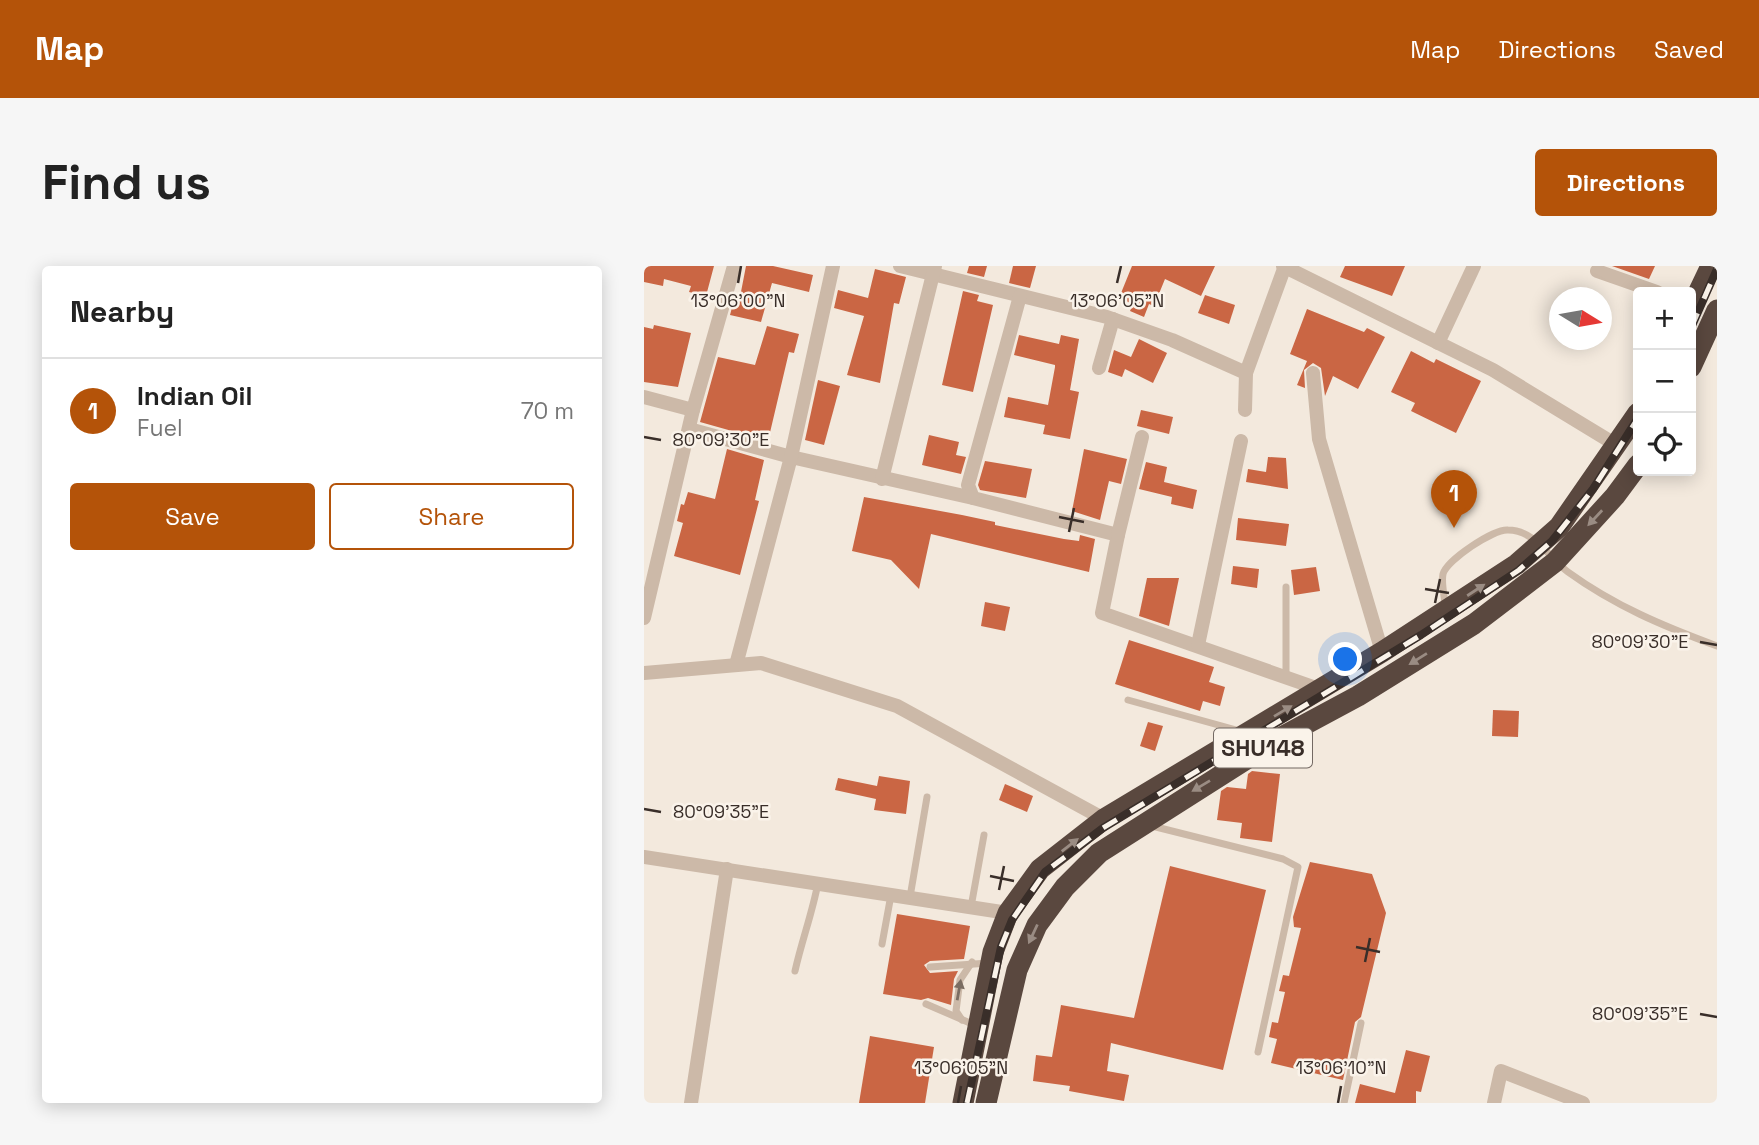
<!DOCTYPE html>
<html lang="en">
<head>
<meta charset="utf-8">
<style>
	body { margin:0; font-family:"Space Grotesk",sans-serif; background:#f6f6f6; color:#222 }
	.controls { position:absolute; right:21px; top:21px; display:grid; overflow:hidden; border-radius:7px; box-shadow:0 4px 18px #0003 }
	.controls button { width:63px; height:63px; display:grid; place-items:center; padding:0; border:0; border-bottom:2px solid #e0e0e0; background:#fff; color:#222; font:35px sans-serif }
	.compass { position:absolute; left:905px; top:21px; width:63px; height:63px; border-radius:50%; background:#fff; box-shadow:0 4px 18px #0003; rotate:101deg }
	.you { position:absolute; left:702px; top:394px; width:24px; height:24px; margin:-18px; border:5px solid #fff; border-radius:50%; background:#1a73e8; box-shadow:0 0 0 10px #1a73e833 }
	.badge { display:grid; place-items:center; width:46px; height:46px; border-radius:50%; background:#b45309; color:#fff; font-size:23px; font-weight:700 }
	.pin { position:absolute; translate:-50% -58px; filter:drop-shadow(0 2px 4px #0008) }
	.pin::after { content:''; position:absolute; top:37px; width:24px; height:21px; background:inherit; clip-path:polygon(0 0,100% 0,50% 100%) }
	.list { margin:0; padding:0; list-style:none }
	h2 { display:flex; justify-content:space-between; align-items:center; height:91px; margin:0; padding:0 28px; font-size:30px }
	h2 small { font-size:23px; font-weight:400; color:#767676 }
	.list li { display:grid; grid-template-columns:46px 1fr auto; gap:21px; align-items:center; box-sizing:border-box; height:105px; padding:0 28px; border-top:2px solid #e0e0e0 }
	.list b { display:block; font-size:26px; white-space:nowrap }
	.list p { margin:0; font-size:23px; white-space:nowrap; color:#767676 }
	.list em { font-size:23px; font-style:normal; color:#767676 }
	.actions { display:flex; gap:14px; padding:21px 28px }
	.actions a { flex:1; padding:16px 0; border:2px solid #b45309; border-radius:7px; text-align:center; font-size:24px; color:#b45309 }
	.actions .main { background:#b45309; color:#fff }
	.icon { flex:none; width:38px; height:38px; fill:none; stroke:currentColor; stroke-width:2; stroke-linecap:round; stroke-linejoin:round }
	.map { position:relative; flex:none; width:1073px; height:837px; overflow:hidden; border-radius:7px }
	header { display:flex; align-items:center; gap:42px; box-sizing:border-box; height:98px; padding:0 35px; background:#b45309; color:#fff }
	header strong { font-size:33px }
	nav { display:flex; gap:38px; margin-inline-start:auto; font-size:24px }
	.intro { display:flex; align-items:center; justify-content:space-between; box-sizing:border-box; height:168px; padding:0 42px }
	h1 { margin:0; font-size:49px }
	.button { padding:18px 32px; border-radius:7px; background:#b45309; color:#fff; font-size:24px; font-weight:700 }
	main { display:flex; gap:42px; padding:0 42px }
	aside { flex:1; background:#fff; border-radius:7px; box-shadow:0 4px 18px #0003 }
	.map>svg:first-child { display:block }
	.building { fill:#ca6644 }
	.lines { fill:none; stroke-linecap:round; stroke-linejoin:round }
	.lane { stroke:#ccb9a8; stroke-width:7 }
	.street { stroke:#ccb9a8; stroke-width:14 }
	.highway { stroke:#5a483f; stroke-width:21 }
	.rail-casing { stroke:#392e29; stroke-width:8 }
	.rail { stroke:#faf3ea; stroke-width:5; stroke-dasharray:16; stroke-linecap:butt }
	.oneway { fill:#9a8c83 }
	.oneway2 { fill:#7b6d62 }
	.ticks { fill:none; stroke:#392e29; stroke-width:2.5 }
	.labels { text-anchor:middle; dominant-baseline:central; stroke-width:5; stroke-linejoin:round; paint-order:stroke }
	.shield { fill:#faf3ea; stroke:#736963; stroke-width:2 }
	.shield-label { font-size:23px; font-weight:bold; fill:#392e29 }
	.ticks-label { font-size:18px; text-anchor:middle; fill:#392e29; stroke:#faf3ea; stroke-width:5; stroke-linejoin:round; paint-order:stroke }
</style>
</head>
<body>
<header>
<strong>Map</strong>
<nav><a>Map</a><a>Directions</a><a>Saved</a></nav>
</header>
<div class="intro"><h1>Find us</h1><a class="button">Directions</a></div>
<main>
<aside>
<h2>Nearby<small></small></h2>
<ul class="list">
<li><span class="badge">1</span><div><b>Indian Oil</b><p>Fuel</p></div><em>70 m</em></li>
</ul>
<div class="actions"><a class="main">Save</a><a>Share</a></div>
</aside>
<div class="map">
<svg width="1073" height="837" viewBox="0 0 1073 837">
	<rect width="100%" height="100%" fill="#f3e9dd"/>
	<g class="building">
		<polygon points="0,0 70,0 62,30 45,26 47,20 20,13 19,20 0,16"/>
		<polygon points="102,0 129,0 169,9 165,26 128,17 117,56 86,49 91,30 96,31"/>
		<polygon points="325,0 343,0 340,11 323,7"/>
		<polygon points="369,0 392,0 386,22 365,17"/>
		<polygon points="488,0 571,0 557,30 521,13 510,40 505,38 500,51 486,45 489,38 475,32"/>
		<polygon points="701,0 761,0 748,30 696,11"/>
		<polygon points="968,0 1011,0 1005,13"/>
		<polygon points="231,3 262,11 255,38 250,37 236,117 203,109 220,50 190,42 194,24 224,32"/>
		<polygon points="319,25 335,29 333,35 349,39 329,126 298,119"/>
		<polygon points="561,29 591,39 585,58 554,47"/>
		<polygon points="663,43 720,66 723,62 741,71 714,123 689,110 681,130 677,102 669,97 660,104 661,122 653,119 663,95 646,88"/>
		<polygon points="10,59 47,67 34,121 0,116 0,61 9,63"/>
		<polygon points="123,60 155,68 150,87 145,86 124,175 56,156 74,91 111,99"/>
		<polygon points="375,69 415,78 417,69 435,73 426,124 435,126 426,173 399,168 401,159 360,151 364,131 404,139 411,101 411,99 370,89"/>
		<polygon points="495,73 523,87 509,117 481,103 478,111 464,106 470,84 487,91"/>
		<polygon points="767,85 790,97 792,93 837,115 812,167 767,145 771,137 747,126"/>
		<polygon points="174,114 196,120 180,179 161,174"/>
		<polygon points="497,144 529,151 525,168 493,160"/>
		<polygon points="285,169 315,176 312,189 322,191 317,208 278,199"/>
		<polygon points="83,183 120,194 111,234 115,235 96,309 30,290 39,257 33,255 37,238 40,239 44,226 71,233"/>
		<polygon points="440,183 483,193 477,218 465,215 456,254 428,245"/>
		<polygon points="624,191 642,192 644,223 602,216 604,203 622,206"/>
		<polygon points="341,195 388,203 382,232 336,224 334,219"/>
		<polygon points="502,196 523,201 520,216 553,224 549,243 527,238 528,231 495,223"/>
		<polygon points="220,231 318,249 351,256 351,259 420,273 435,275 436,269 451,273 445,306 287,268 275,323 247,294 208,285"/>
		<polygon points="594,252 645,258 642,280 592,274"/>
		<polygon points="589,300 615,303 613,322 587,318"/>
		<polygon points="672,301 676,325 650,329 647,304"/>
		<polygon points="503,312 535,312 525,360 495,350"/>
		<polygon points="341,336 366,341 361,365 337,360"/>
		<polygon points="485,374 570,401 565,416 581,421 576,440 559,435 556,445 471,418"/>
		<polygon points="849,444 875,445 874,471 848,470"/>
		<polygon points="504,456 519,460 511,485 496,480"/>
		<polygon points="608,505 636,508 628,576 596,572 598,557 573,554 577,525 583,521 602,523 604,508"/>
		<polygon points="235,510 266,515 262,548 230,544 232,533 191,524 194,512 233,520"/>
		<polygon points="361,518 389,530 383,546 355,534"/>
		<polygon points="666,596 728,608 742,647 717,751 711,756 699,814 627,797 633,773 625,771 628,756 634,757 641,726 635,725 639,709 645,710 657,662 650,661 649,651"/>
		<polygon points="526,600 622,624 579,804 467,777 463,805 485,809 480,835 425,825 426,820 389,815 392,789 408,791 417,739 490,752"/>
		<polygon points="253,648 326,660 320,693 286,695 280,699 286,707 314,705 310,713 307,739 284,732 277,734 239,728"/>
		<polygon points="226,770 290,781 281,837 215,837"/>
		<polygon points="762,784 786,790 777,826 772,825 772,837 711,837 716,818 751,827"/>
	</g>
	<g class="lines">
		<g class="lane">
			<polyline points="642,321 642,410"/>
			<path d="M801 341C801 331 797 318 799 308 803 294 849 263 864 264 891 264 905 292 924 306 971 340 1019 360 1073 380"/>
			<polyline points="484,434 596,465"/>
			<polyline points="508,560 639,593 654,601 614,786"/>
			<polyline points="266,631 283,531"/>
			<polyline points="327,641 340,569"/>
			<polyline points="238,678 247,629"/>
			<polyline points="286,701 345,697"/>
			<path d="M151 705C158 674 168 648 174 617"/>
			<polyline points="282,738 333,760"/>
			<polyline points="318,754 312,745 316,714 328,696"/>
			<polyline points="700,837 717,757"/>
		</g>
		<g class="street">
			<polyline points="256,0 463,51 528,74 602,107"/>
			<polyline points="639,0 849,104 974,180"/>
			<polyline points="953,5 1013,26"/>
			<polyline points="376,30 324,219 329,232 474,269 458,347 675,423"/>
			<polyline points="794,77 830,0"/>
			<polyline points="455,102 469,53"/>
			<polyline points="669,107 675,173 738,386"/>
			<polyline points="0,131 49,144"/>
			<polyline points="601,144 602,107 641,0"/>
			<polyline points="45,163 147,191 329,232"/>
			<polyline points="238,213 291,0"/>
			<polyline points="474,269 498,171"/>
			<polyline points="0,352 49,144 90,0"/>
			<polyline points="554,379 597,175"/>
			<polyline points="92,399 147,191 189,0"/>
			<polyline points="0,407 117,397 253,440 460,553"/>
			<polyline points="0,591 364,647"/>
			<polyline points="47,837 83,603"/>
			<polyline points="850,837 857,805 939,837"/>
		</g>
		<g class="highway">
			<polyline points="1047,42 1067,0"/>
			<polyline points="1047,101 1073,44"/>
			<polyline points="319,837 349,686 364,647 396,603 460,553 738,386 873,298 915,261 994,147"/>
			<polyline points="342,837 373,704 393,659 421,621 455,587 634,473 714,430 830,358 911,296 971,230 994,199"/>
		</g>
		<g class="rail-casing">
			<g id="rail">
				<polyline points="1047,62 1073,3"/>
				<polyline points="323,837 357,681 368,654 401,606 459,562 777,369 875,304 908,275 949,223 994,152"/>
			</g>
		</g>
		<use href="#rail" class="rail"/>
	</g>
	<defs><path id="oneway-solid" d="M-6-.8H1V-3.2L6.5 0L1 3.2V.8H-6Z" transform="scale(1.75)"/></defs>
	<g class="oneway">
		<use href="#oneway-solid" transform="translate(951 252) rotate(133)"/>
		<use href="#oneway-solid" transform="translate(832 324) rotate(-33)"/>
		<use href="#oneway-solid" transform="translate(774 393) rotate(148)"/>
		<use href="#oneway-solid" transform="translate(639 445) rotate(-31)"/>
		<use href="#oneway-solid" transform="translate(557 520) rotate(149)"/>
		<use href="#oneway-solid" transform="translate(426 579) rotate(-38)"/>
		<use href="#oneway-solid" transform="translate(389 668) rotate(115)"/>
	</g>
	<use class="oneway2" href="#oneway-solid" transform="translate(315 724) rotate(-80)"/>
	<path class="ticks" d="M94 17 97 0M473 17 477 0M0 171 17 174M415 251 440 256M425 266 430 242M781 323 805 327M791 337 796 313M1056 376 1073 379M0 543 17 546M346 610 370 615M355 624 360 600M712 681 736 686M721 696 726 672M1056 748 1073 751M314 837 317 820M694 837 697 820"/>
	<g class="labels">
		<rect class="shield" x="570" y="462.5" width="98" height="39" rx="5"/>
		<g class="shield-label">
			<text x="619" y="482">SHU148</text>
		</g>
	</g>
	<g class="ticks-label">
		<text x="94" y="41">13°06'00"N</text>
		<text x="473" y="41">13°06'05"N</text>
		<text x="77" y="180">80°09'30"E</text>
		<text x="996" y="382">80°09'30"E</text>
		<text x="77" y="552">80°09'35"E</text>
		<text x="996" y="754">80°09'35"E</text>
		<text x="317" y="808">13°06'05"N</text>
		<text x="697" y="808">13°06'10"N</text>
	</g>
</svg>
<div class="controls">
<button>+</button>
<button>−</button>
<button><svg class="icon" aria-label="locate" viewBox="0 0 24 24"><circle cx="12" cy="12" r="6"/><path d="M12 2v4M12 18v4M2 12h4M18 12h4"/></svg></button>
</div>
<svg class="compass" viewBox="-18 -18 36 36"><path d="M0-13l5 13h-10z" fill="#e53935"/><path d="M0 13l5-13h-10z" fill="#767676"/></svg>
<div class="you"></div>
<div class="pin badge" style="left:810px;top:262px">1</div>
</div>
</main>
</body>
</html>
